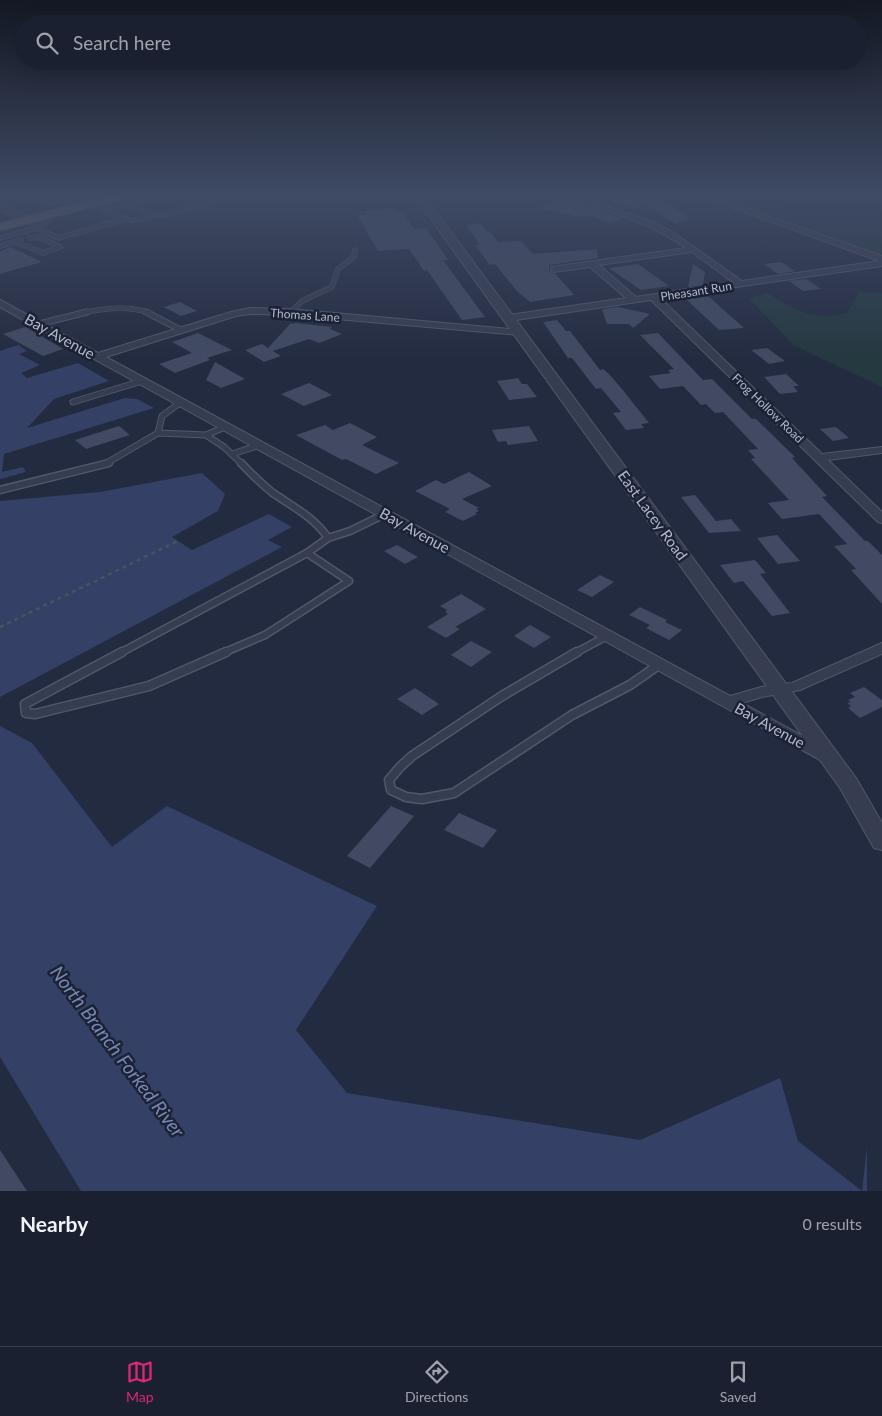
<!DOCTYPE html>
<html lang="en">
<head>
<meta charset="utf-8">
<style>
	body { margin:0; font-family:Lato,sans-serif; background:#272d3c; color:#f1f3f6 }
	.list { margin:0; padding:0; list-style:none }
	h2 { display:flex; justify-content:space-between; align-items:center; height:65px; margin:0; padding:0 20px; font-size:21px }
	h2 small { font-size:16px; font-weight:400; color:#9fa3ab }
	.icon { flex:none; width:28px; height:28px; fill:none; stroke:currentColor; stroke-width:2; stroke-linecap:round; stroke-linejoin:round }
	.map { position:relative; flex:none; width:882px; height:1191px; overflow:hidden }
	.search { position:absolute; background:#1a2030; box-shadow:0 5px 20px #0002; left:15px; right:15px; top:15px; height:55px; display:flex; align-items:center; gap:12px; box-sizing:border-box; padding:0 18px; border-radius:28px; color:#9fa3ab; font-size:19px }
	.sheet { height:155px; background:#1a2030 }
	nav { display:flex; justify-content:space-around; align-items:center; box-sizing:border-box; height:70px; border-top:1px solid #383e4c; background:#1a2030; font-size:14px; color:#9fa3ab }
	nav a { display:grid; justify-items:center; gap:2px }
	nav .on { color:#db2777 }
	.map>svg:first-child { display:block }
	.green { fill:#253941 }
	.water { fill:#344066 }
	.building { fill:#414a62 }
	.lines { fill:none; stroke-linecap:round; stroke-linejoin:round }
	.service-far3-casing { stroke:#52586a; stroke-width:5.5 }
	.service-far2-casing { stroke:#52586a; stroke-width:7 }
	.service-far1-casing { stroke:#52586a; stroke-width:9 }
	.service-casing { stroke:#52586a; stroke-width:11 }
	.minor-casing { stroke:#52586a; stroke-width:2 }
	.tertiary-casing { stroke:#52586a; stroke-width:2 }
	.trunk-casing { stroke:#3f4557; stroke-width:2 }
	.path { stroke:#43565e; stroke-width:2.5; stroke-dasharray:4 4; stroke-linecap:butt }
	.service-far3 { stroke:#373d50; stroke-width:4.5 }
	.service-far2 { stroke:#373d50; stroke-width:5 }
	.service-far1 { stroke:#373d50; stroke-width:6 }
	.service { stroke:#373d50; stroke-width:8 }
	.minor { fill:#373d50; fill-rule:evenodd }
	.tertiary { fill:#373d50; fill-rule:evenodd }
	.trunk { fill:#666562; fill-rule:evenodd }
	.labels { text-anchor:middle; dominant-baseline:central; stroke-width:5; stroke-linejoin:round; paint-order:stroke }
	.far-street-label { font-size:12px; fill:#b3b8ca; stroke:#1c2235 }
	.street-label { font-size:15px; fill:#b3b8ca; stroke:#1c2235 }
	.near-water-label { font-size:19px; font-style:italic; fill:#7989b4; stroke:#1c2235 }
</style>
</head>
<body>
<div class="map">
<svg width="882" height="1191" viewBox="0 0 882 1191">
	<rect width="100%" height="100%" fill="#232b40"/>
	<g class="green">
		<polygon points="808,193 882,193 882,259 744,210"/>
		<path d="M859 292 882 293V387L793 345 749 298 768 293C793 310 816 322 847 313Z"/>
	</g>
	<g class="water">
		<polygon points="18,345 27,351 19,354 40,365 21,373 27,378 78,363 109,381 54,399 27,428 125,398 137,399 154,408 4,454 2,472 23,467 26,472 0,479 0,351"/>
		<polygon points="202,473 225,494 218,511 172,537 192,550 269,514 292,527 268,540 282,547 0,697 0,501 100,492"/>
		<polygon points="0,726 32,743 112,847 167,806 377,906 296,1030 347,1093 640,1140 780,1078 798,1141 862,1191 867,1147 867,1191 81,1191 0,1057"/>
	</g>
	<g class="building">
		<polygon points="20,193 85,193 85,197 50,206"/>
		<polygon points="566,193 589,194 604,204 561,196"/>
		<polygon points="593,193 666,193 662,200 691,219 675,224 642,201 636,210"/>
		<polygon points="553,201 595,209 623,219 609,223 587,215 575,216 541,208"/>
		<polygon points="395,208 398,212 402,212 414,229 426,228 448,260 443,260 485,317 462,320 427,270 424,271 409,249 378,251 357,215 367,215 365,211"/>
		<polygon points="480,223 486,231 489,231 498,242 521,241 533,254 597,249 598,258 549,265 549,272 556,274 574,295 530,302 517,291 495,264 490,265 475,245 480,245 466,225"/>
		<polygon points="11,247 42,262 0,274 0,251"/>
		<polygon points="781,262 795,271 778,274 764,264"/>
		<polygon points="638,264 669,286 641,290 609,268"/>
		<polygon points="693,264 705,272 703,285 688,287"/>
		<polygon points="806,279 821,289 803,291 789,281"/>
		<polygon points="701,294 700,297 708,296 744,328 719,330 686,299 686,296"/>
		<polygon points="180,302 197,311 181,316 164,307"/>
		<polygon points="618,307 650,314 633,328 629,324 607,324 602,309"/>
		<polygon points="557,320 566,331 570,331 600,370 603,369 609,374 622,389 649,423 641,424 644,428 626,430 613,413 621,412 601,388 596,389 572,358 568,358 543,322"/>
		<polygon points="296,323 332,327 330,329 342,334 319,343 309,339 273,351 281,356 264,362 245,350 262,344 268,348 290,324"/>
		<polygon points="25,327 29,329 63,349 43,356 3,334"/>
		<polygon points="198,333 232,350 207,358 210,360 175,373 159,364 192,353 172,342"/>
		<polygon points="658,333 703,380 712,379 752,419 756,419 795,457 792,458 827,496 822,497 865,541 868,541 882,555 882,604 851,570 856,569 834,546 847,544 819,514 782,519 768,503 789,500 751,459 755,458 748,450 758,449 723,412 715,413 706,404 701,405 683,386 660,389 649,376 671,373 668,370 674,369 640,335"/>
		<polygon points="767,348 785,361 769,364 751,350"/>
		<polygon points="215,362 245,379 221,388 206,380"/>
		<polygon points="786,374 799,386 793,386 798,392 780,394 764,377"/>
		<polygon points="518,378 522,384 527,384 537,397 509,400 497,381"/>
		<polygon points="309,383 332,395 304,406 281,394"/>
		<polygon points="350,423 377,437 362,445 399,463 376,474 346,459 342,460 296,435 325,425 333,430"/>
		<polygon points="119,426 130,435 86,449 75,440"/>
		<polygon points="529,426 538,441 508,445 506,441 498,442 492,430"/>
		<polygon points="836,427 849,438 833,441 820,429"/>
		<polygon points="469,472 492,486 462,499 479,508 476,509 479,511 475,513 477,514 463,521 445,512 450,509 415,491 436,480 444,484"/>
		<polygon points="695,495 716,521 731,519 741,531 709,533 681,497"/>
		<polygon points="777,535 800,561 778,564 757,538"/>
		<polygon points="397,545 418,557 405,564 384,551"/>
		<polygon points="755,560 766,573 760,574 790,613 772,616 743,581 734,583 720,565"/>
		<polygon points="600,575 614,582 592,597 577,590"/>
		<polygon points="461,594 486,609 455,627 460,629 446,638 427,627 448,614 445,612 447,610 440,606"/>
		<polygon points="640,607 667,620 665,622 682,630 669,640 646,628 650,625 629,615"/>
		<polygon points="530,625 551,637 534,648 514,636"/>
		<polygon points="471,641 492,652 471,667 451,655"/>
		<polygon points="864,687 882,700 882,707 860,718 848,708 851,706 847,703 851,702 848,700 855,697 850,693"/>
		<polygon points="415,688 439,704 422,715 397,699"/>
		<polygon points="391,806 414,816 370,868 347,856"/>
		<polygon points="459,813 497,830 483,848 444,830"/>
		<polygon points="0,1150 27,1191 0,1191"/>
	</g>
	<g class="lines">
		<g class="service-far3-casing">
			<g id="service-far3">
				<polyline points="166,193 130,203 129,206 155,215 165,215 233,196 234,193"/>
				<polyline points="130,203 105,211 132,221 154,215"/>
				<polyline points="28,220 36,228 58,238 126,219"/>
				<polyline points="0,238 36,228 50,220 44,216"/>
				<polyline points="16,242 43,253 60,247 39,237 30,238"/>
				<polyline points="0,246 21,240"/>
				<polyline points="291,312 302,301 332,287 338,269 354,257 355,250"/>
				<path d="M82 313C104 308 128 305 150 313"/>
			</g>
		</g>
		<g class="service-far2-casing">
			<g id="service-far2">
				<polyline points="146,312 181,330"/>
				<polyline points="39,324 87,312"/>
				<polyline points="73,402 142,381"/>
				<polyline points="225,427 206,435 224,447 242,464"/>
				<polyline points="158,433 162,416 181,402"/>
				<polyline points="232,454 260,445"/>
				<polyline points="105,464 158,433 206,435"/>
			</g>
		</g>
		<g class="service-far1-casing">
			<g id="service-far1">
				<path d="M241 463C251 473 261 484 273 493 293 507 314 517 328 538L307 553"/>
				<polyline points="0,490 109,463"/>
				<polyline points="328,538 350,531 385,514"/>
				<polyline points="120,653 307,553"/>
				<polyline points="223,653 265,635 349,581 307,553"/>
				<polyline points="575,653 607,636"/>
			</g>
		</g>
		<g class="service-casing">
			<g id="service">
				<polyline points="122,652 25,704 26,713 35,714 149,686 226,652"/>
				<polyline points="577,652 502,696 412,756 400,767 389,780 391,790 406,797 422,799 454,793 572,715 630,685 660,664"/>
			</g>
		</g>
		<g class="minor-casing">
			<g id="minor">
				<path d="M463 193 542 194 612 208 653 222 671 231 742 281 879 261 692 193H703L882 256V266L660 298 822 454 882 447V453L828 460 882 512V523L878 522 651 300 509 321 504 318 509 315 626 298 590 267 554 272 551 271V267L686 248C634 213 560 193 498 195 472 195 446 199 421 200L417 198 421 196ZM692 252 733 282 636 297 599 265Z"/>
				<polygon points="0,300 98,353 231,312 250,308 291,309 522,330 524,332 519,335 291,315 250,314 236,316 106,357 730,696 761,687 792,683 882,643 882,654 800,690 762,697 742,703 834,753 836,757 834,761 828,763 822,761 0,307"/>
			</g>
		</g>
		<g class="tertiary-casing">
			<g id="tertiary">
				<polygon points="412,193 422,193 856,778 882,823 882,850 874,848 840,788"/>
				<polygon points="0,204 32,218 33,220 28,223 24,222 0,211"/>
			</g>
		</g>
		<g class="trunk-casing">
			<polygon id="trunk" points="117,193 138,193 136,196 0,231 0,223"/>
		</g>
		<polyline class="path" points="0,627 178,541"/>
		<use href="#service-far3" class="service-far3"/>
		<use href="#service-far2" class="service-far2"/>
		<use href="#service-far1" class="service-far1"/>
		<use href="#service" class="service"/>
		<use href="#minor" class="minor"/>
		<use href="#tertiary" class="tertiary"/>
		<use href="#trunk" class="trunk"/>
	</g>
	<linearGradient id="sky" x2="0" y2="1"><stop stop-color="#131823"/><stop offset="0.54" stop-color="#3f4a64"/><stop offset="1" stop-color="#3f4a64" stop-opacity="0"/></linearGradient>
	<rect width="882" height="360" fill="url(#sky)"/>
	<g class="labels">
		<g class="far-street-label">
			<text transform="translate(696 291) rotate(-9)">Pheasant Run</text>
			<text transform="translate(305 315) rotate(4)">Thomas Lane</text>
			<text transform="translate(768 408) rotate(44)">Frog Hollow Road</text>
		</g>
		<g class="street-label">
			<text transform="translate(60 336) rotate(29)">Bay Avenue</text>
			<text transform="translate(653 515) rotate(54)">East Lacey Road</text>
			<text transform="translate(415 530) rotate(29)">Bay Avenue</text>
			<text transform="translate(770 725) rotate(29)">Bay Avenue</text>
		</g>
		<g class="near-water-label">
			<text transform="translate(118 1051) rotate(53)">North Branch Forked River</text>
		</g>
	</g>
</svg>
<div class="search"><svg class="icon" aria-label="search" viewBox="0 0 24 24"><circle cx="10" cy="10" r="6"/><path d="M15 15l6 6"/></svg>Search here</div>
</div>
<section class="sheet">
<h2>Nearby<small>0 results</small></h2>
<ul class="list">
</ul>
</section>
<nav>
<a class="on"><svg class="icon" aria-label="map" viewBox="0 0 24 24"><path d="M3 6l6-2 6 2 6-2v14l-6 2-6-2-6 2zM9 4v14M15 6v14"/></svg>Map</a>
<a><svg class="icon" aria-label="directions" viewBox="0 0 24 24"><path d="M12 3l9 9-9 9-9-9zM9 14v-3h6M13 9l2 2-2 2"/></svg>Directions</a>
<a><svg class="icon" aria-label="saved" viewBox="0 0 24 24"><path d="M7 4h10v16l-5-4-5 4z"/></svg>Saved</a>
</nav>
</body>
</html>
